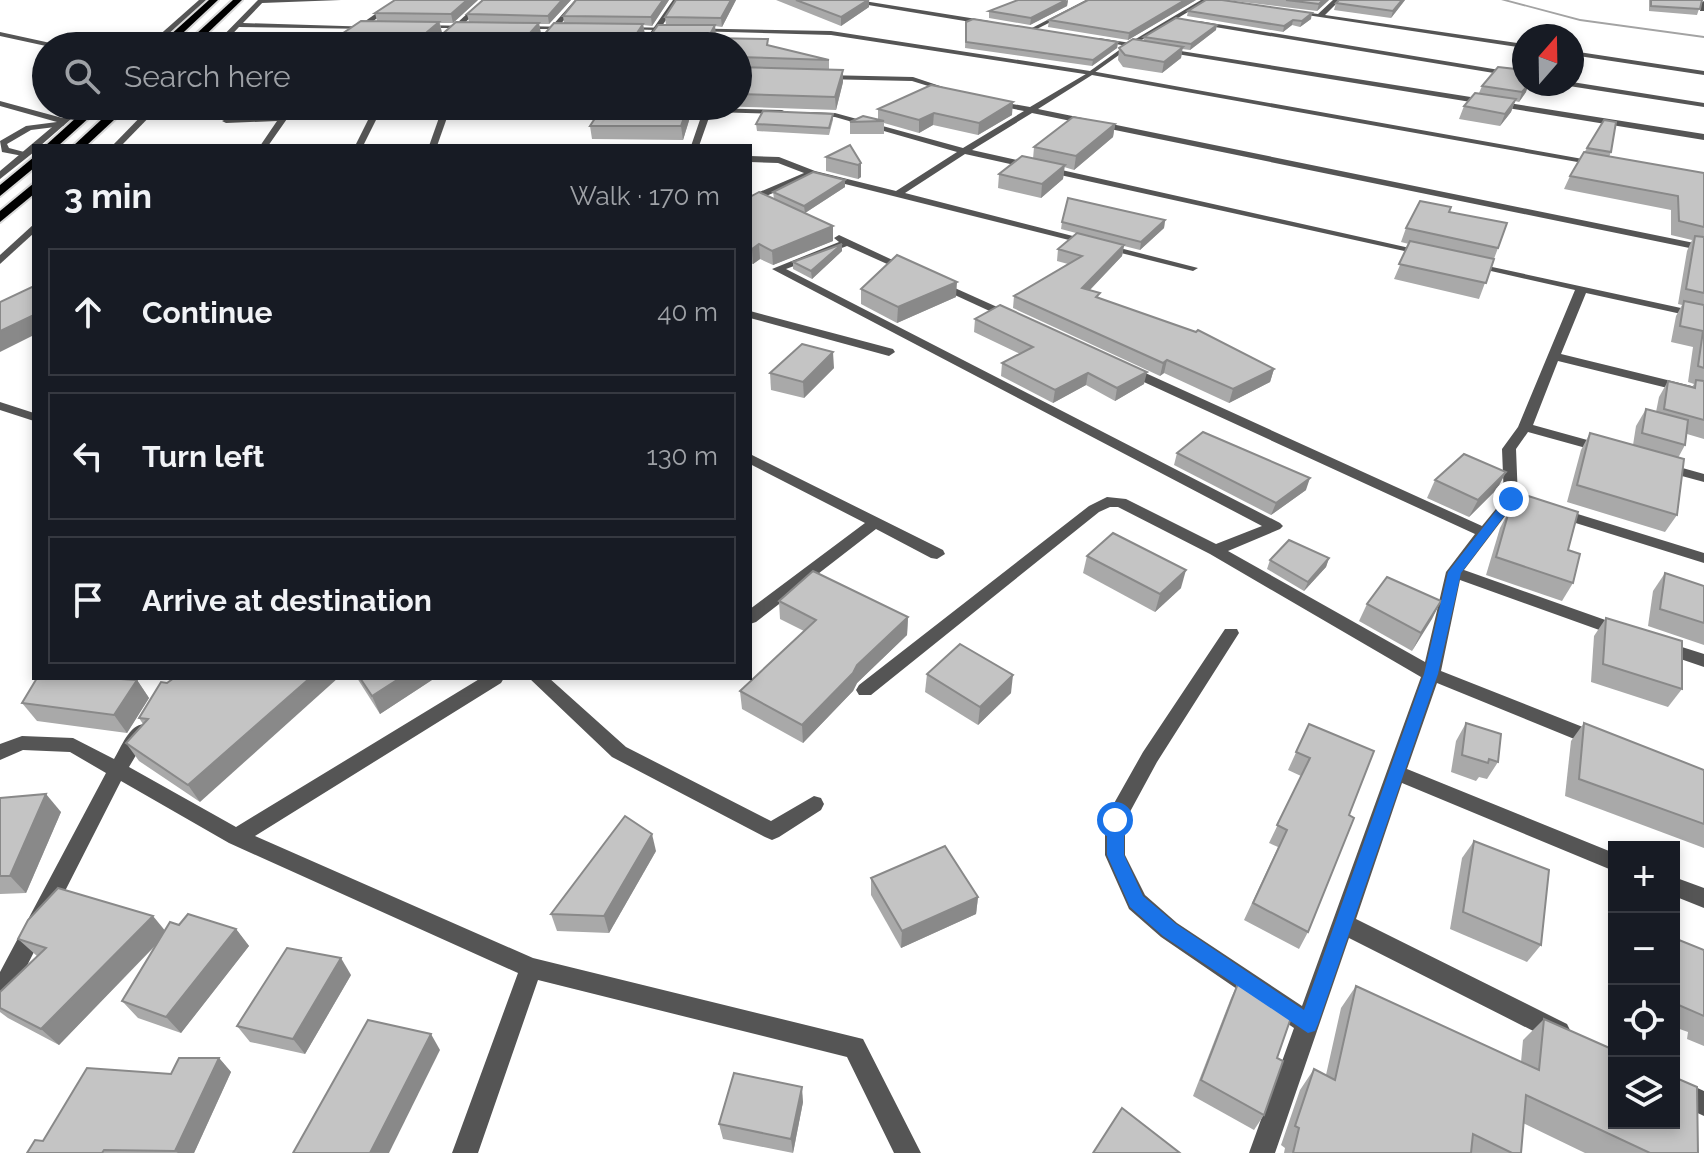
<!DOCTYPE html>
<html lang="en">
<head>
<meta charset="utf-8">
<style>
	body { margin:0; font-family:Raleway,sans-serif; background:#20242c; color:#f1f3f6 }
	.controls { position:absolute; right:24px; bottom:24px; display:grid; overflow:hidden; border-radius:0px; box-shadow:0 4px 12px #0003 }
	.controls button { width:72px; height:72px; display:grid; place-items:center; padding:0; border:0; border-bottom:2px solid #363941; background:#171b24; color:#f1f3f6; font:40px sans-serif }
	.compass { position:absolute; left:1512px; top:24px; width:72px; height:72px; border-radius:50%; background:#171b24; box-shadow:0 4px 12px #0003; rotate:20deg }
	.stop { position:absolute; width:24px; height:24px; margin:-18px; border:6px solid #1a73e8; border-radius:50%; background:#fff }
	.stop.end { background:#1a73e8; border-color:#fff; box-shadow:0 2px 8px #0008 }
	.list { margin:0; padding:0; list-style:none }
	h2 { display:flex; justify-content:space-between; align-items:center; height:104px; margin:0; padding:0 32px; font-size:34px }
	h2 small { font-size:26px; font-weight:400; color:#9ea1a6 }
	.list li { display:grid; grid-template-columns:52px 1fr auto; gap:24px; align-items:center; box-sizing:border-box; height:128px; margin:0 16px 16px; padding:0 16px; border:2px solid #363941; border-radius:0px }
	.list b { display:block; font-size:30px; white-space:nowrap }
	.list em { font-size:26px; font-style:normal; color:#9ea1a6 }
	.icon { flex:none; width:44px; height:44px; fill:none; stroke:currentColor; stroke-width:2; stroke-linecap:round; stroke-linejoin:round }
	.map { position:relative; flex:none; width:1704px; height:1153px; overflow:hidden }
	.search { position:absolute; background:#171b24; box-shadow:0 4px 12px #0003; left:32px; top:32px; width:720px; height:88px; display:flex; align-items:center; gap:20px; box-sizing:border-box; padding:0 28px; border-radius:44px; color:#9ea1a6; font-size:30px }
	.panel { position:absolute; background:#171b24; box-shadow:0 4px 12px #0003; left:32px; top:144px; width:720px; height:536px; border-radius:0px }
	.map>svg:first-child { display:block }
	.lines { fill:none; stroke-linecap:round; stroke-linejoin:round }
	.stream { fill:#a3a3a3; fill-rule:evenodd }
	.trunk-casing { stroke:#dbdbdb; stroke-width:4 }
	.service { fill:#555; fill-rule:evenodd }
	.minor { fill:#555; fill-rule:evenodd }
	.tertiary { fill:#555; fill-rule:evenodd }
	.trunk { fill:#000; fill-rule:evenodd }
	.wall { fill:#a9a9a9 }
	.shaded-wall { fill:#898989 }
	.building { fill:#c4c4c4; stroke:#898989; stroke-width:2 }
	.route { fill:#1a73e8 }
</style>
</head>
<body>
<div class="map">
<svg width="1704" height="1153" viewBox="0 0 1704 1153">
	<rect width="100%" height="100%" fill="#fff"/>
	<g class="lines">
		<polygon class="stream" points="1501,0 1508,0 1580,19 1704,36 1704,38 1580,21"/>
		<g class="trunk-casing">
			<g id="trunk">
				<polygon points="209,0 218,0 169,46 158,46"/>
				<polygon points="233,0 242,0 194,46 183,46"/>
				<polygon points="89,106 102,106 58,146 45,146"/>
				<polygon points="116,106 129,106 86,146 73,146"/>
				<polygon points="34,157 34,168 0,196 0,185"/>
				<polygon points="34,183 34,194 0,222 0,211"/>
			</g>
		</g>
		<g class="service">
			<polygon points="0,101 66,119 67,121 63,126 31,130 7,144 9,148 28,153 28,157 2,152 0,141 26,126 57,122 0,106"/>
			<polygon points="288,106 296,106 268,146 260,146 277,121 226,123 222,121 226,119 281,116"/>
			<polygon points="375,106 383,106 363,146 355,146"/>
			<polygon points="445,110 449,112 437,146 429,146 441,112"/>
		</g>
		<g class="minor">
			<polygon points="341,0 262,3 259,1 260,0"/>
			<polygon points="395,0 402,0 339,46 330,46"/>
			<polygon points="482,0 489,0 440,46 432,46"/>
			<polygon points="575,0 581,0 542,46 534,46"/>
			<polygon points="673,0 679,0 649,46 641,46"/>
			<polygon points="1086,0 1094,0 1033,31 1028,30"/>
			<polygon points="1333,0 1340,0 1325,15 1524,44 1524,48 1287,12 1290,10 1318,14"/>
			<polygon points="864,1 989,21 992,23 989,25 862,4"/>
			<polygon points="1704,1 1704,11 1700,11 1701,3"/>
			<polygon points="1199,21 1524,74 1524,78 1197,24"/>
			<polygon points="0,32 55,44 59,46 46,46 0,36"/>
			<polygon points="1099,38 1704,134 1704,140 1097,41"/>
			<polygon points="1572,51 1704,71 1704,75 1572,55"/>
			<polygon points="1091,71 1605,163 1600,166 1092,75 1038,109 1704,245 1704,251 1032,113 972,150 1432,253 1427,256 965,154 905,193 1198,268 1193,271 813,176 750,203 750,196 804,173 778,163 750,162 750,156 779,157 815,171 896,191 957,152 835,117 810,116 810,112 835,113 963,148 1024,111 989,104 989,100 1030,107"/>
			<polygon points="824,75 913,77 955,91 951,93 912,81 821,79"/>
			<polygon points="1572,82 1704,103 1704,107 1569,86"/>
			<polygon points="628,106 782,110 786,112 782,114 711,112 699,146 691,146 703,111 632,108"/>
			<polygon points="839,235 914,270 905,272 847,246 786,269 1280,523 1283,526 1280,529 1228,551 1425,662 1446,572 1475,534 1122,372 1122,366 1130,366 1482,526 1504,499 1502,449 1518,427 1575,290 1469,266 1469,262 1704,313 1704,319 1586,293 1561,354 1704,389 1704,397 1558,361 1533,425 1609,446 1611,449 1604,453 1528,432 1516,449 1518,499 1464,570 1628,628 1630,632 1628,636 1616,636 1460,580 1441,671 1603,735 1605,740 1603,745 1596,747 1589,745 1437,683 1407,769 1614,853 1614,871 1402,783 1356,919 1567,1024 1571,1032 1567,1040 1559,1044 1551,1040 1349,938 1275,1153 1249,1153 1294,1028 1161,937 1129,909 1105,855 1105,820 1108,814 1143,752 1225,629 1237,629 1239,633 1157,762 1125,821 1125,855 1145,895 1177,923 1302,1006 1421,677 1210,554 1118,507 1110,507 1099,512 871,695 859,695 856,690 859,685 1089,506 1107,497 1126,499 1216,544 1262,526 772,269 839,242 834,238"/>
			<polygon points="937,280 1015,315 1017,317 1007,319 933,285 931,283"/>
			<polygon points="750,311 893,349 895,352 889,356 750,318"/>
			<polygon points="0,402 34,413 34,421 0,410"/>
			<polygon points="750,454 943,550 945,554 937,559 931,558 876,529 756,622 750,624 750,609 865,523 750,464"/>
			<polygon points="1661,462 1704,474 1704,482 1656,469 1654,466"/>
			<polygon points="1555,507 1704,553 1704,563 1550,515 1548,512"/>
			<polygon points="1663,641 1704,654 1704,667 1657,651 1654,647 1657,643"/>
			<path d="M481 678H504L501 683 255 836 533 958 863 1039 921 1153H894L847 1057 538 980 478 1153H452L518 973 229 843 121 781 8 1003 0 1006V972L106 773 70 752 23 750 0 760V744L22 736 73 738 114 759C122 746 131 719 149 725L151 730 129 767 236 827Z"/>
			<polygon points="529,678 549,678 626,747 771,821 814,796 821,798 824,804 821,810 779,837 772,840 765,837 612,757"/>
			<polygon points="1674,877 1704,888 1704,908 1674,896"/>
			<polygon points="1674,1077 1704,1091 1704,1116 1674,1102"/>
		</g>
		<g class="tertiary">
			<polygon points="199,0 206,0 155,46 147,46"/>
			<polygon points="258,0 265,0 243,23 375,27 372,29 239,27 221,46 213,46"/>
			<polygon points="1201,0 1208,0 1133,45 1091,75 831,35 620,29 623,27 831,31 1090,71 1129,43"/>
			<polygon points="419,25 472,26 475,28 417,28"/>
			<polygon points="519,26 572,27 575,29 517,29"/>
			<polygon points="77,106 86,106 40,146 34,146 34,152 0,179 0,171"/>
			<polygon points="151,106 160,106 121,146 112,146"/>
			<polygon points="34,224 34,233 0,264 0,255"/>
		</g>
		<use href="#trunk" class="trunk"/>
	</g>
	<g class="wall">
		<polygon points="478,0 453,23 440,23 442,33 437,37 469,22 467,14 483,0 571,0 549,24 539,24 541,34 538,37 542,37 564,23 563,16 669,0 652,26 643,25 645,35 644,37 650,36 666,25 665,17 676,0 736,0 722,27 715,26 715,38 768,46 829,60 829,70 843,70 843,82 836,110 716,106 738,106 738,46 324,46 377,21 375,13"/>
		<polygon points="776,0 869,0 869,7 841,26"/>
		<polygon points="1068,0 1067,6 1030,25 989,18 989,11"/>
		<polygon points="1196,0 1128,40 1048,27 1049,20"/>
		<polygon points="1226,0 1329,0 1317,11"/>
		<polygon points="1405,0 1391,18 1334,10 1336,3"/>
		<polygon points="1649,0 1702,0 1697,15 1649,11"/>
		<polygon points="1188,11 1311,19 1300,27 1292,25 1283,32 1187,16"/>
		<polygon points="966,22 1118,42 1117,48 1092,66 965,48"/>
		<polygon points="1216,30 1190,50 1182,49 1181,58 1162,73 1123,67 1118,60 1119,48 1144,40 1144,37"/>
		<polygon points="1482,86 1526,92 1519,102 1515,101 1511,112 1500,126 1459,119 1464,106 1479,93"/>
		<polygon points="168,106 273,106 246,114 173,117"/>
		<polygon points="531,106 690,106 691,114 683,140 592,139 590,126 598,114 532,112"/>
		<polygon points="878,109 1012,115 978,135 933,125 919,133 884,123 884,134 850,134 850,122 878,120"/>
		<polygon points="833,114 833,120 829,135 757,131 756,124"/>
		<polygon points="1115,124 1113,137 1074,170 1064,167 1063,179 1041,198 998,188 999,174 1033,159 1034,147"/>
		<polygon points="1587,148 1611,152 1609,157 1704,173 1704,439 1687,434 1685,445 1678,458 1677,515 1665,532 1567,502 1581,450 1590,433 1633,445 1636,426 1646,409 1656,412 1659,397 1668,381 1692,387 1694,384 1688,382 1693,347 1671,342 1676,316 1682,305 1678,304 1687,251 1692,240 1671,235 1671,210 1564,189 1570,176"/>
		<polygon points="826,157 861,163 861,177 858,179 826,171"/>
		<polygon points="845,180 845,187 805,213 774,199 773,192"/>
		<polygon points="750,197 833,241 773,265 760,259 753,264 750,263"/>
		<polygon points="1449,212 1498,248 1479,299 1394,279 1409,244 1401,242 1406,228"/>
		<polygon points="1165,220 1164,228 1140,250 1124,246 1122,256 1090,290 1100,298 1274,369 1270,382 1229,403 1164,373 1160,376 1013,308 1014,296 1068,264 1057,261 1058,249 1076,233 1061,229 1062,222"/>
		<polygon points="842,244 842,251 812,279 793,269 793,262"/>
		<polygon points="861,289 956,297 897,323 861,304"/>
		<polygon points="975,319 1144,384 1115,401 1086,385 1053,403 1001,376 1002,363 1020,354 974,332"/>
		<polygon points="834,368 804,398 771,390 770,373"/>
		<polygon points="1177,453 1306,490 1271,515 1174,465"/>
		<polygon points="1506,472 1497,489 1469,517 1427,498 1435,480"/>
		<polygon points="1509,511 1573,583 1562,601 1486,575 1500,528"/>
		<polygon points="1087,556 1181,588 1155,612 1083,573"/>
		<polygon points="1329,558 1326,567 1304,591 1267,569 1270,560"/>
		<polygon points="1665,573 1704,586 1704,645 1648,626 1653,591"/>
		<polygon points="779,601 908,617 907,635 857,683 853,691 803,743 742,709 740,691 804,631 780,619"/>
		<polygon points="1441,601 1412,651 1359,621 1367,604"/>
		<polygon points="1606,618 1682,689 1668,707 1591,682 1594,636"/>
		<polygon points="927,674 1011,693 978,725 925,692"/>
		<polygon points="357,678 435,678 380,714"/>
		<polygon points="137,680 149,698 127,733 37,721 22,703"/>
		<polygon points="167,683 200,802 139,761 126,743 143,724 139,718"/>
		<polygon points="1466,723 1498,762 1487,779 1479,777 1476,781 1451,772 1456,741"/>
		<polygon points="1584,723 1704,770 1704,848 1565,796 1571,741"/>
		<polygon points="1309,724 1349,815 1308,932 1299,949 1244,920 1278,847 1269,843 1301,776 1288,770"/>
		<polygon points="0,798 61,812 26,893 0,894"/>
		<polygon points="1474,841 1541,945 1527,962 1450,929 1462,858"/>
		<polygon points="656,851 609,933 557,931 551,914"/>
		<polygon points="871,878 978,897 976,914 901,948 871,895"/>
		<polygon points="179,925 236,929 249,946 181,1033 138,1018 122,1001 156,945 59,1045 8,1018 0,1012 0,992 37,956 18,939 165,930"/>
		<polygon points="1614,934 1614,1001 1609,999 1612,936"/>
		<polygon points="1674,938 1704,950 1704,1046 1687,1039 1688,1032 1674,1027"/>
		<polygon points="351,975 305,1054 250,1042 237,1026"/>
		<polygon points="1239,981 1277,1058 1264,1115 1254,1130 1193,1096 1231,998"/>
		<polygon points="1356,986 1521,1062 1523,1040 1544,1019 1698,1153 1585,1153 1523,1123 1521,1153 1284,1153 1285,1148 1281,1145 1300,1090 1314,1069 1326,1075 1341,1008"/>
		<polygon points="219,1058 231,1072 194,1153 27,1153 43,1141 171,1074"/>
		<polygon points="803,1102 793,1153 723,1139 719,1124"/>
	</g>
	<g class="shaded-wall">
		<polygon points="467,0 478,0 453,23 451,14"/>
		<polygon points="562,0 571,0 549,24 548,16"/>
		<polygon points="663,0 669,0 652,26 651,17"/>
		<polygon points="731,0 736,0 722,27 721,18"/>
		<polygon points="869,0 869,7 841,26 841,17"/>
		<polygon points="1068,0 1067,6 1030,25 1031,18"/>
		<polygon points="1185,0 1196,0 1128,40 1129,33"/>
		<polygon points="1323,0 1329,0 1317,11 1319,4"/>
		<polygon points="1402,0 1405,0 1391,18 1393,11"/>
		<polygon points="1312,13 1311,19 1300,27 1302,21"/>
		<polygon points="1293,20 1292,25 1283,32 1284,26"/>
		<polygon points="439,22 442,33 430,44 427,32"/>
		<polygon points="539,23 541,34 532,44 530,33"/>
		<polygon points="643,24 645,35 639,44 637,33"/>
		<polygon points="715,25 716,36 711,46 708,38"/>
		<polygon points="1217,25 1216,30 1190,50 1191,44"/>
		<polygon points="1118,42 1117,48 1092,66 1093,60"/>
		<polygon points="1183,47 1181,58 1162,73 1164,62"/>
		<polygon points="843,70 843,82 836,110 835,97"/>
		<polygon points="1529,84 1526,92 1519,102 1522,92"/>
		<polygon points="1516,99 1511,112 1500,126 1505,114"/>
		<polygon points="1013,102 1012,115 978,135 979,123"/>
		<polygon points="243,106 273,106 246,114"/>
		<polygon points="275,106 285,106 278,113"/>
		<polygon points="688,106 690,106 691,114 683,140 681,126"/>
		<polygon points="934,113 933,125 919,133 919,120"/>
		<polygon points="1115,124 1113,137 1074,170 1076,156"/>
		<polygon points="861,163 861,177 858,179 858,165"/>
		<polygon points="1065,165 1063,179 1041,198 1042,184"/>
		<polygon points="845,180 845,187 805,213 804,206"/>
		<polygon points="1165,220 1164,228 1140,250 1141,242"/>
		<polygon points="833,226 833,241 773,265 772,251"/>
		<polygon points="759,244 760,259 753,264 752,249"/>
		<polygon points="842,244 842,251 812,279 811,271"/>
		<polygon points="1124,245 1122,256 1080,300 1082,288"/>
		<polygon points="957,282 956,297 897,323 898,307"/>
		<polygon points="34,315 34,335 0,352 0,331"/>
		<polygon points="833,352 834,368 804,398 803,382"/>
		<polygon points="1167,360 1164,373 1160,376 1163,363"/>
		<polygon points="1274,369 1270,382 1229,403 1233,389"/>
		<polygon points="1147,372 1144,384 1115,401 1117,388"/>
		<polygon points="1088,373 1086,385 1053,403 1055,390"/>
		<polygon points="1506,472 1497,489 1469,517 1478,500"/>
		<polygon points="1310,478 1306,490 1271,515 1276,503"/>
		<polygon points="1329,558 1326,567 1304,591 1308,582"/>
		<polygon points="1186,570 1181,588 1155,612 1160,594"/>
		<polygon points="1441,601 1432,619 1412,651 1421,633"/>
		<polygon points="908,617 907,635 857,683 853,691 803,743 802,725 857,665"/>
		<polygon points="1013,675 1011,693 978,725 980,707"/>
		<polygon points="310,678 338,678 200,802 188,785"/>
		<polygon points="400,678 435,678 380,714 372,696"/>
		<polygon points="137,680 149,698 127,733 114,715"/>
		<polygon points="46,794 61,812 26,893 10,876"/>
		<polygon points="652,834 656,851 609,933 604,916"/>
		<polygon points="978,897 976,914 901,948 902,931"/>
		<polygon points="153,916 167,933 59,1045 41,1029"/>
		<polygon points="236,929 249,946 181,1033 166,1017"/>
		<polygon points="341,958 351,975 305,1054 293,1039"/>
		<polygon points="431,1034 440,1050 389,1153 370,1153"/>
		<polygon points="219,1058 231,1072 194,1153 178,1153 175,1151"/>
		<polygon points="802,1087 803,1102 793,1153 791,1139"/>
	</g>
	<g class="building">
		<polygon points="395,0 467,0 451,14 375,13"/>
		<polygon points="483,0 562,0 548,16 467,14"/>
		<polygon points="576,0 663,0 651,17 563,16"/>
		<polygon points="676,0 731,0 721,18 665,17"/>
		<polygon points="796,0 868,0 841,17"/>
		<polygon points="1018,0 1066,0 1031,18 989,11"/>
		<polygon points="1088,0 1185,0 1129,33 1049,20"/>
		<polygon points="1206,0 1222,0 1312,13 1302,21 1293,20 1284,26 1188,11"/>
		<polygon points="1286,0 1323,0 1319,4"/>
		<polygon points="1339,0 1402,0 1393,11 1336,3"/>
		<polygon points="1651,0 1702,0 1700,9 1651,6"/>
		<polygon points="1176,18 1217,25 1191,44 1144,37"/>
		<polygon points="973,19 1118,42 1093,60 966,42 966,22"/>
		<polygon points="361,21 439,22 427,32 429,38 439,37 456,22 539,23 530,33 532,38 542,37 554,23 643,24 637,33 640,38 650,36 658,25 715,25 708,38 768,39 767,45 829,60 738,57 738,46 324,46"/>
		<polygon points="1133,39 1183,47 1164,62 1125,55 1119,48"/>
		<polygon points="738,67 843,70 835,97 738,94"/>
		<polygon points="1498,67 1524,70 1524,79 1522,81 1524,81 1524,84 1529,84 1522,92 1482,86"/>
		<polygon points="931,85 1013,102 979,123 934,113 919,120 878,109"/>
		<polygon points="1475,93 1516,99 1505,114 1464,106"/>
		<polygon points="603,106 688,106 681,126 590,126"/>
		<polygon points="763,111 833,114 829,128 756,124"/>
		<polygon points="863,116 884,121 850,122"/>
		<polygon points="1073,117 1115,124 1076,156 1034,147"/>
		<polygon points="1604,120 1616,122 1611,152 1587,148"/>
		<polygon points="850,145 861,163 858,165 826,157"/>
		<polygon points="1584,152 1704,173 1704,227 1679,221 1678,196 1570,176"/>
		<polygon points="1022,156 1065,165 1042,184 999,174"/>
		<polygon points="813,172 845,180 804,206 773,192"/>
		<polygon points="759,192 833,226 772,251 759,244 752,249 750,249 750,197"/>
		<polygon points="1068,198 1165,220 1141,242 1062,222"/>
		<polygon points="1420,201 1451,207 1449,212 1507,223 1498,248 1406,228"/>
		<polygon points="1077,233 1124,245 1082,288 1100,293 1096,297 1196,332 1198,330 1274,369 1233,389 1167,360 1163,363 1014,296 1082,256 1058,249"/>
		<polygon points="1695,236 1704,237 1704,293 1686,289"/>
		<polygon points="1410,241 1494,259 1486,283 1399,264"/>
		<polygon points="842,244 811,271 793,262"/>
		<polygon points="897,255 957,282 898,307 861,289"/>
		<polygon points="34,286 34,315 0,331 0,302"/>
		<polygon points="1684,301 1704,305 1704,368 1698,366 1703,331 1680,326"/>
		<polygon points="1000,305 1147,372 1117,388 1088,373 1055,390 1002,363 1033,347 975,319"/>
		<polygon points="802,344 833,352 803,382 770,373"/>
		<polygon points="1696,380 1704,381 1704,420 1664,409 1668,381 1695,388"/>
		<polygon points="1646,409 1688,420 1685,445 1642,433"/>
		<polygon points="1203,432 1310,478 1276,503 1177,453"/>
		<polygon points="1590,433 1684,459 1677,515 1577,485"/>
		<polygon points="1464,454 1506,472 1478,500 1435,480"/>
		<polygon points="1522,494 1578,512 1568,550 1580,554 1573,583 1496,557 1509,511"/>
		<polygon points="1113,533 1186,570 1160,594 1087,556"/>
		<polygon points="1289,540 1329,558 1308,582 1270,560"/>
		<polygon points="813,571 908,617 857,665 853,673 802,725 740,691 816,620 779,601"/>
		<polygon points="1665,573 1704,586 1704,623 1660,609"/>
		<polygon points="1387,577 1441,601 1421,633 1367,604"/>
		<polygon points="1606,618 1682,641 1682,689 1603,664"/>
		<polygon points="960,644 1013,675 980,707 927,674"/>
		<polygon points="37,678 105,678 137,680 114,715 22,703"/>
		<polygon points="174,678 310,678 188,785 126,743 148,719 139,718 161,682 167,683"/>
		<polygon points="360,678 400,678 372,696"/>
		<polygon points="1466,723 1501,734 1498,762 1489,759 1488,763 1462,755"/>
		<polygon points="1584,723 1704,770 1704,824 1579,779"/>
		<polygon points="1309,724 1374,751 1349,815 1354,818 1308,932 1253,903 1287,830 1277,825 1310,758 1296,752"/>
		<polygon points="46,794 10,876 0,876 0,798"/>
		<polygon points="625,816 652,834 604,916 551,914"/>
		<polygon points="1474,841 1549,870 1541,945 1463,912"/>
		<polygon points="945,846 978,897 902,931 871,878"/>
		<polygon points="58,888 153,916 41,1029 0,1008 0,992 46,948 18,939 28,920"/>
		<polygon points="188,914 236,929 166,1017 122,1001 170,922 179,925"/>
		<polygon points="1674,938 1704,950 1704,1016 1674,1003"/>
		<polygon points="287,948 341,958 293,1039 237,1026"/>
		<polygon points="1239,981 1294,1009 1277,1058 1283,1061 1264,1115 1201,1080"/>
		<polygon points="1356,986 1539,1070 1544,1019 1614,1050 1614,1123 1674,1123 1674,1077 1697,1087 1698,1153 1650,1153 1526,1095 1521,1153 1512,1153 1473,1134 1471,1153 1293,1153 1299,1128 1295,1126 1314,1069 1335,1080"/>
		<polygon points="368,1020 431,1034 370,1153 293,1153"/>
		<polygon points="179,1058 219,1058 175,1151 104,1150 102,1153 27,1153 35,1140 43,1141 87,1068 171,1074"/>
		<polygon points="734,1073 802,1087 791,1139 719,1124"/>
		<polygon points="1122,1108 1180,1153 1093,1153"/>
	</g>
	<polygon class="route" points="1507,497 1517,499 1461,573 1438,674 1318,1024 1315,1031 1308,1033 1163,936 1130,907 1107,855 1107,820 1115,813 1124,820 1124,855 1143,896 1176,924 1304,1010 1424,674 1448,572"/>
</svg>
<div class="controls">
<button>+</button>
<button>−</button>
<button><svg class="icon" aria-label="locate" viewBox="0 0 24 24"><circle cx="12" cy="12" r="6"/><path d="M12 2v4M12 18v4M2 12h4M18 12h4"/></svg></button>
<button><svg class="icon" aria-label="layers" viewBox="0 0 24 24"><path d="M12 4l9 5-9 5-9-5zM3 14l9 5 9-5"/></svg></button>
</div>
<svg class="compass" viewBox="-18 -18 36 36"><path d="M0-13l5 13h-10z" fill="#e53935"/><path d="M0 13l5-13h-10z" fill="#9ea1a6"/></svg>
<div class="stop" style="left:1115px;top:820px"></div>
<div class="stop end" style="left:1511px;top:499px"></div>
<div class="search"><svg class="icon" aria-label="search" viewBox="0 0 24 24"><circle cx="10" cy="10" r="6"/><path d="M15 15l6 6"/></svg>Search here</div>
<section class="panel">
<h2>3 min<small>Walk · 170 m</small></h2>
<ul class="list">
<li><svg class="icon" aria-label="ahead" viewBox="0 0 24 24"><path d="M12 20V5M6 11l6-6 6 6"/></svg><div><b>Continue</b></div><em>40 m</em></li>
<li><svg class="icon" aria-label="left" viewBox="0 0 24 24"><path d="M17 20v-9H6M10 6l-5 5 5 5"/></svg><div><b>Turn left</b></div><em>130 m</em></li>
<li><svg class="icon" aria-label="arrive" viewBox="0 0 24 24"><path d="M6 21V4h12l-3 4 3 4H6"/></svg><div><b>Arrive at destination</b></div></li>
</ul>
</section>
</div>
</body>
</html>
